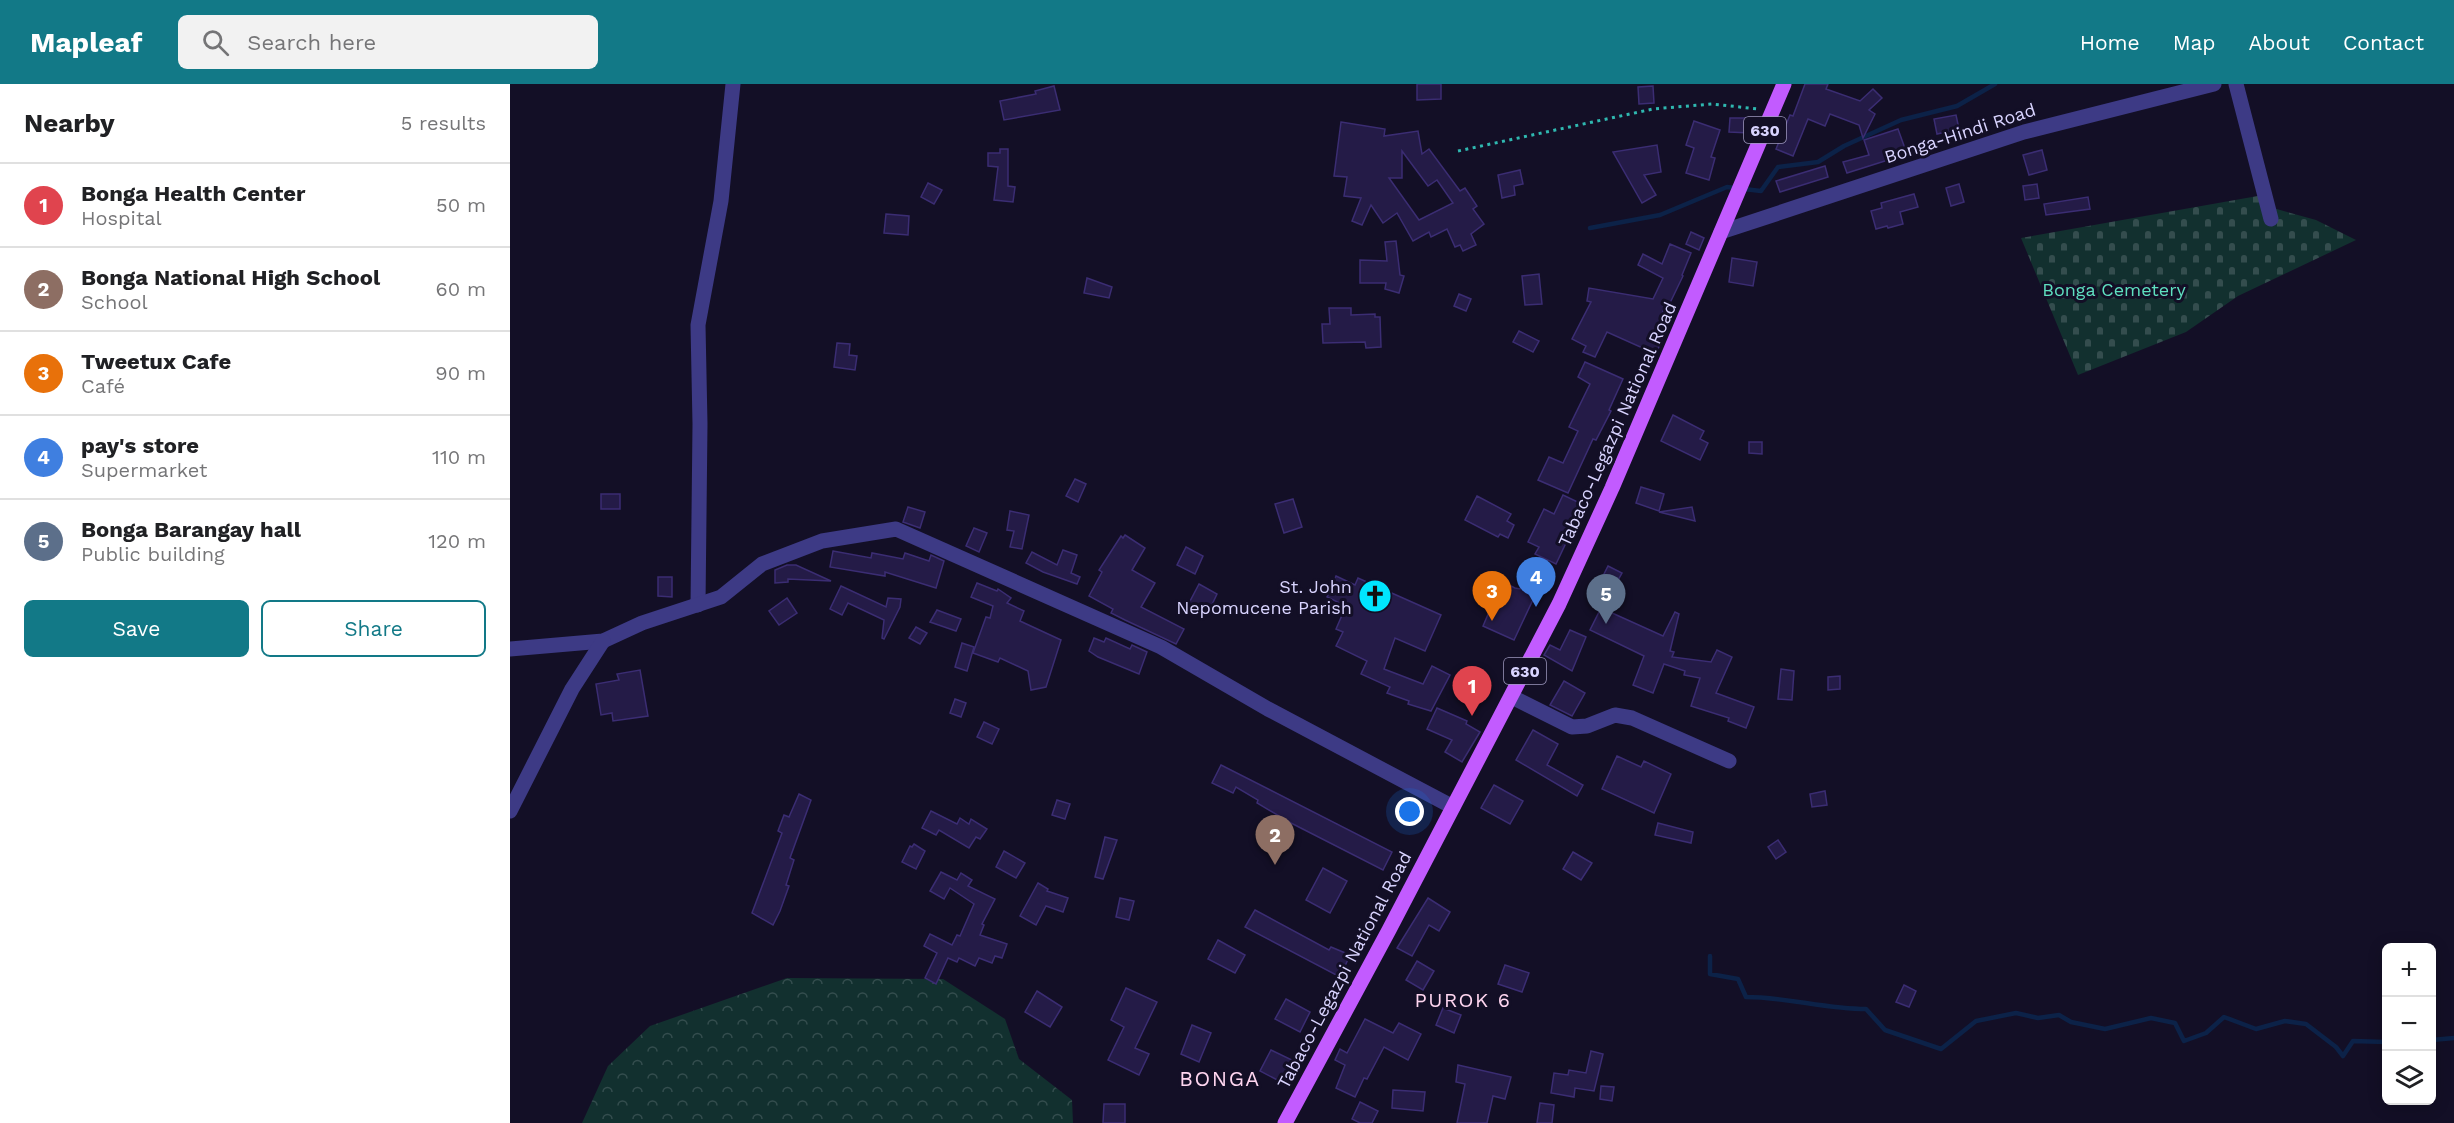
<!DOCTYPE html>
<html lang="en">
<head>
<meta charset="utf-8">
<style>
	body { margin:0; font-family:"Work Sans",sans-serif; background:#f2f2f2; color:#202124 }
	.controls { position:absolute; right:18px; bottom:18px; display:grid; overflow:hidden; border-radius:9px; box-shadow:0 3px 15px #0003 }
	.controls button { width:54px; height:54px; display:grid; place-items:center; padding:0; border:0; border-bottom:2px solid #e0e0e0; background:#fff; color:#202124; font:30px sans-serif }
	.you { position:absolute; left:900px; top:728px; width:21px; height:21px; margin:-15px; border:4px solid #fff; border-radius:50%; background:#1a73e8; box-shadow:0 0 0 9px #1a73e833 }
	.badge { display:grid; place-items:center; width:39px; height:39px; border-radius:50%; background:#127987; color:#fff; font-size:20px; font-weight:700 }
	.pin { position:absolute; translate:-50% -50px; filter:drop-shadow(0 2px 3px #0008) }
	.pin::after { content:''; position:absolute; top:32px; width:21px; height:18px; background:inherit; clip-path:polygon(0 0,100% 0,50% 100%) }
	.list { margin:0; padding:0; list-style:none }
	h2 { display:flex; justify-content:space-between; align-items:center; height:78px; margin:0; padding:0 24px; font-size:26px }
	h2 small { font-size:20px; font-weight:400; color:#757577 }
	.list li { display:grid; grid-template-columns:39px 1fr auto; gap:18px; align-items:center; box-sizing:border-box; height:84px; padding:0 24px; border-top:2px solid #e0e0e0 }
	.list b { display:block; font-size:22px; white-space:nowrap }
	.list p { margin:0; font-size:20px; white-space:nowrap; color:#757577 }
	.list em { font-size:20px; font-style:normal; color:#757577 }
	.actions { display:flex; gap:12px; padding:18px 24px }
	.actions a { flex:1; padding:14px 0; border:2px solid #127987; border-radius:9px; text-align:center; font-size:21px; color:#127987 }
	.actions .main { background:#127987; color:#fff }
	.icon { flex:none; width:33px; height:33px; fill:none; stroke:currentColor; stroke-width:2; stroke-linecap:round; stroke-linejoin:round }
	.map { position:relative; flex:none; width:1944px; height:1039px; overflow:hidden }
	header { display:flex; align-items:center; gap:36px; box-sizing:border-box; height:84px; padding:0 30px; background:#127987; color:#fff }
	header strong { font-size:28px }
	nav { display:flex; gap:33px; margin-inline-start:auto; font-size:21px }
	.search { width:420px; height:54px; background:#f2f2f2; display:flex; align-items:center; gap:15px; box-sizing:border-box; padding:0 21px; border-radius:9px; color:#757577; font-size:22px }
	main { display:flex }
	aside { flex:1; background:#fff }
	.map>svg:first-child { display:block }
	.forest { fill:url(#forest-crowns) }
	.cemetery { fill:url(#cemetery-stones) }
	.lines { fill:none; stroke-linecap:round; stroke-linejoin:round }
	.stream { stroke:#0c2248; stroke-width:4.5 }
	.building { fill:#241b47; stroke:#3b2d73; stroke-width:1.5; fill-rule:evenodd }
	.path { stroke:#2fb8b0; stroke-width:3; stroke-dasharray:3 4.5; stroke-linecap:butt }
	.minor { stroke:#3d3a85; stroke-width:15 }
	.major { stroke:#c25bff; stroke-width:15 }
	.labels { text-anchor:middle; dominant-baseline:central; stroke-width:6; stroke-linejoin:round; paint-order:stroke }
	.shield { fill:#130f26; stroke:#9e99be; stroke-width:1.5 }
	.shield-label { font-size:16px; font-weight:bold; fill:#d9d4ff }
	.street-label { font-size:18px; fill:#d9d4ff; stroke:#130f26 }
	.park-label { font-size:18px; fill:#5fe0c0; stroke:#130f26 }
	.poi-label { font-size:18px; fill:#d9d4ff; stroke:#130f26; text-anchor:end }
	.neighbourhood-label { font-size:20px; letter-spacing:1.5px; fill:#ffd6f0; stroke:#130f26 }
	.quarter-label { font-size:21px; letter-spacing:1.5px; fill:#ffd6f0; stroke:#130f26 }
</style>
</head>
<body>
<header>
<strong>Mapleaf</strong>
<div class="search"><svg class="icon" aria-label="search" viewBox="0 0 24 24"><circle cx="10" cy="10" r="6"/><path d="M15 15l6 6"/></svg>Search here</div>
<nav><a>Home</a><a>Map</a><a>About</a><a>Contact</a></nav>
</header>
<main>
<aside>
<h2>Nearby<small>5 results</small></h2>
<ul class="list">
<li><span class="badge" style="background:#e0444e">1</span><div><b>Bonga Health Center</b><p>Hospital</p></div><em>50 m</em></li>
<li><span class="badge" style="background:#8d6e63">2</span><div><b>Bonga National High School</b><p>School</p></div><em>60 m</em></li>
<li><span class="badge" style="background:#e8710a">3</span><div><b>Tweetux Cafe</b><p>Café</p></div><em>90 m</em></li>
<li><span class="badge" style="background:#3f7fe0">4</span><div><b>pay's store</b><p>Supermarket</p></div><em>110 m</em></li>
<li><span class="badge" style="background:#5c6f8a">5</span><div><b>Bonga Barangay hall</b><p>Public building</p></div><em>120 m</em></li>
</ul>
<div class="actions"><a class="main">Save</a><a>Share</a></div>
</aside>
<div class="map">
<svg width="1944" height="1039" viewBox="0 0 1944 1039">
	<defs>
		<pattern id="forest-crowns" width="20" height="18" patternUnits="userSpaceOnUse" patternTransform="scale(1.5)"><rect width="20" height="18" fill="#12302f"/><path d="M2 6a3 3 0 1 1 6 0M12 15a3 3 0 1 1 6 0" fill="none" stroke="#344d4e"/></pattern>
		<pattern id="cemetery-stones" width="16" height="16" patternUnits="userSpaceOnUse" patternTransform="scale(1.5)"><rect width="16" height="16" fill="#12302f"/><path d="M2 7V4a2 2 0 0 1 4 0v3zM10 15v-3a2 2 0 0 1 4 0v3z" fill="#344d4e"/></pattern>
	</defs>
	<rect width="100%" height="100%" fill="#130f26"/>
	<polygon class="forest" points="277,894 433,895 495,935 509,975 562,1016 563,1039 72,1039 98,982 140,942"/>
	<polygon class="cemetery" points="1759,110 1763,124 1806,136 1846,156 1728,212 1676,248 1568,291 1511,154"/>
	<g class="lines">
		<g class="stream">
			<polyline points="1080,144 1150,131 1217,103 1251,107 1268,83 1308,78 1334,62 1391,36 1447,22 1485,0"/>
			<path d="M1200 872V890L1228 895 1236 913C1277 913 1315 925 1356 925L1375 946 1431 965 1466 937 1506 929 1528 934 1549 931 1561 938 1595 945 1641 934 1665 939 1674 957 1696 949 1714 933 1746 945 1775 937 1796 940 1826 963 1833 972 1843 957 1876 958"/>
			<polyline points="1922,956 1944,954"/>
		</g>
	</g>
	<g class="building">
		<polygon points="907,0 931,0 931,15 907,16"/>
		<polygon points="1295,0 1318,0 1316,5 1350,17 1363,5 1372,14 1359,26 1365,30 1353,54 1349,41 1320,30 1315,42 1298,35 1283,72 1266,65 1280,31 1283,32"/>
		<polygon points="544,2 550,26 494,36 490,17 526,10 525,7"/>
		<polygon points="1143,2 1144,19 1129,20 1128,3"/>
		<polygon points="1446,31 1449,45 1427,50 1424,35"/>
		<polygon points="1220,34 1241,34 1240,49 1219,48"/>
		<polygon points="1184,37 1210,46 1201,73 1205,74 1199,96 1176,89 1184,64 1176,61"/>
		<path d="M831 38 875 45 874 52 908 47 912 70 919 65 950 107 955 104 967 122 963 125 974 140 961 150 966 161 953 167 950 161 945 163 937 145 921 153 919 148 903 157 887 129 873 139 861 121 852 141 842 137 851 114 834 112 837 93 824 92ZM892 67 918 102 927 96 943 119 909 136 879 94H892Z"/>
		<polygon points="1388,45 1397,70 1337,89 1333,78 1359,71 1354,56"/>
		<polygon points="1147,61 1151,88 1134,91 1146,111 1132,119 1103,68"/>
		<polygon points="490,65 498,65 498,102 505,103 503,118 484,116 488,83 478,82 478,69 490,69"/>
		<polygon points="1532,66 1537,86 1519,91 1513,71"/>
		<polygon points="1315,82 1318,93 1270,108 1266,97"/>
		<polygon points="1010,86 1013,100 1004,102 1005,111 992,114 988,91"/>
		<polygon points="418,99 432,106 424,120 411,113"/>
		<polygon points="1449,100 1454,118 1441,122 1436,104"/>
		<polygon points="1527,100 1529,114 1515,116 1513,102"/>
		<polygon points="1404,110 1408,123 1390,128 1393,140 1378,144 1377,142 1366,145 1361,127 1372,124 1371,119"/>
		<polygon points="1578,113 1580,125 1536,131 1534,120"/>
		<polygon points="376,130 399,132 398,151 374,149"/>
		<polygon points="1181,148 1194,154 1189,166 1176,160"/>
		<polygon points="886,157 890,191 894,192 889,209 875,205 876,199 850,199 850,176 877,177 875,158"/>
		<polygon points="1160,160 1181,169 1172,191 1173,192 1159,221 1156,219 1146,247 1154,250 1146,270 1097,248 1085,273 1073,268 1076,262 1062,255 1081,218 1077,217 1079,204 1143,215 1153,194 1128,181 1133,170 1152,180"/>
		<polygon points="1222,174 1247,178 1243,202 1219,198"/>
		<polygon points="1029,190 1032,220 1015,221 1012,192"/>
		<polygon points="577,194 602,203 599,214 574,209"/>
		<polygon points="949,210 961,215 956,227 944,222"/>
		<polygon points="819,224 841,224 841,231 865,230 865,233 870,233 871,263 856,264 855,258 813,259 812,240 820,240"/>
		<polygon points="1009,247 1029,257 1023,268 1003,258"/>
		<polygon points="327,259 340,260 339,271 347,272 345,286 324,283"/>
		<polygon points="1075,278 1113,295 1099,326 1101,327 1086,356 1083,355 1058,409 1028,396 1039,373 1053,379 1068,347 1059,343 1080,300 1068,293"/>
		<polygon points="1163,331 1194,347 1190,355 1198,359 1190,376 1151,357"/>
		<polygon points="1239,358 1252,358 1252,370 1239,369"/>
		<polygon points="565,395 576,400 568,418 556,412"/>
		<polygon points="1131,403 1154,410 1149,427 1126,419"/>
		<rect x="91" y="410" width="19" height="15"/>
		<polygon points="1053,411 1074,421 1046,480 1025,470 1029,463 1018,458 1034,425 1044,430"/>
		<polygon points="967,412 1001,430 997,437 1004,441 998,454 990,450 988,453 955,436"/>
		<polygon points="783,415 792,443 774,449 765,420"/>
		<polygon points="398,423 415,428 410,444 393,438"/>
		<polygon points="1182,423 1185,437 1149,428"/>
		<polygon points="500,427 519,431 512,465 500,463 504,447 497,446"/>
		<polygon points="464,444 477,449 469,468 456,462"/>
		<polygon points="615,451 635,464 622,486 645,499 631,523 674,545 666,560 615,536 601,529 603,525 579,512 592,488 589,486 611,452 613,454"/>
		<polygon points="676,463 693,472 685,490 667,481"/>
		<polygon points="553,466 567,471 561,489 570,493 567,500 533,488 516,479 522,468 547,481"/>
		<polygon points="323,467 361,474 362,469 393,475 395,469 419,477 421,471 434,477 426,504 375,488 375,492 320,483"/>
		<polygon points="277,481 286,481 321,497 278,495 278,498 265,499 265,486"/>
		<polygon points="1098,482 1112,489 1103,505 1090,498"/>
		<polygon points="826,492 845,501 848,494 931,531 915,567 885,554 874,585 913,600 922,582 940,591 921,627 898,620 899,617 877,609 880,603 851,590 857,577 826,562 833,548 826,545 836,522 817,513"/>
		<polygon points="148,493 162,493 162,513 148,512"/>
		<polygon points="989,496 1005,504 1010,505 1013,498 1028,505 1004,556 973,542 985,514 981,512"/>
		<polygon points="467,499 487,507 488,505 501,514 497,519 514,527 510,537 551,556 536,603 521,606 518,587 490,574 488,578 463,569 476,533 480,534 483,522 461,513"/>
		<polygon points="689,500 707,510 697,531 678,521"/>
		<polygon points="331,502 376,523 378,514 391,515 390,523 374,555 372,554 374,536 338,519 332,531 320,525"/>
		<polygon points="277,514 287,529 269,541 259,527"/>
		<polygon points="1091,524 1153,552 1165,528 1169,530 1160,567 1164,568 1162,573 1201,578 1207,566 1222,573 1206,609 1244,623 1236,644 1218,637 1219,634 1181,622 1190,594 1174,591 1175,587 1154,580 1143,609 1123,601 1134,572 1080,546"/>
		<polygon points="427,526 451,535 446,547 420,538"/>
		<polygon points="406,543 417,549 410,560 399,554"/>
		<polygon points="1060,546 1076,553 1062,587 1034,571 1040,561 1050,566"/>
		<polygon points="584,554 594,558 596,554 620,565 622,561 637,568 629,590 588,573 579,567"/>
		<polygon points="452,559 464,563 457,587 445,583"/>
		<polygon points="1271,585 1284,587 1282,616 1268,615"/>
		<polygon points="130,586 138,632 103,637 102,629 91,631 86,600 109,596 107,590"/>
		<polygon points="1330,592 1330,605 1318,606 1318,593"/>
		<polygon points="1054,597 1075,609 1062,632 1040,621"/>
		<polygon points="445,615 456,619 451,633 440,629"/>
		<polygon points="927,624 957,637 956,640 970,648 952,678 935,668 942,656 917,645"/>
		<polygon points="474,638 489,645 482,660 467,653"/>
		<polygon points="1023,646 1048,660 1037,681 1073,701 1067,712 1006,676"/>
		<polygon points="1107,672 1131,683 1134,677 1161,690 1144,729 1092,705"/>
		<polygon points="711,681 882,768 873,786 781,739 747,719 748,716 726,703 723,709 702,699"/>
		<polygon points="984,701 1013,717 1000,740 971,724"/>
		<polygon points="1315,707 1317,721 1302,723 1300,710"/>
		<polygon points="289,710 301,716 280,774 284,776 276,801 279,802 270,827 263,841 242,829 272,749 268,747 274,731 279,733"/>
		<polygon points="547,716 560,720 555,735 542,731"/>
		<polygon points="421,727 447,740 450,734 459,740 461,735 477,745 470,755 466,753 459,764 429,746 426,751 412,744"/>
		<polygon points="1148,739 1183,748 1181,759 1145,751"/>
		<polygon points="595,753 607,756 593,795 585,793"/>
		<polygon points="1268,756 1276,768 1266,775 1258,763"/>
		<polygon points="404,760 415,767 406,785 392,778 400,762 402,763"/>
		<polygon points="494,767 515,779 506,794 486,783"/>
		<polygon points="1063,768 1082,779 1071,796 1053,785"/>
		<polygon points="813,784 837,797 820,829 796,816"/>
		<polygon points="431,788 447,796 451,789 462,796 458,802 485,815 472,840 474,841 470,851 497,860 492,874 485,872 482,879 469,874 465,882 449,874 447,878 438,874 426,900 415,894 427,869 414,862 420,850 442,861 447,851 450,852 464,820 440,804 434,815 420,807"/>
		<polygon points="528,799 538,805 537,807 558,814 553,828 536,822 526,841 510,832"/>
		<polygon points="610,814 624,817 619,836 606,833"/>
		<polygon points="918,814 940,828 929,847 919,841 902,872 887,864"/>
		<polygon points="745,826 819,866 821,863 840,871 830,893 735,843"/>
		<polygon points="708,856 735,871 725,889 698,875"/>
		<polygon points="907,877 924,887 913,906 896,896"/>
		<polygon points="995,881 1019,889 1012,908 988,900"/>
		<polygon points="1394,901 1406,907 1399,923 1386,918"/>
		<polygon points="616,904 647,918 625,964 639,970 629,991 598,976 614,943 601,936"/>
		<polygon points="527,907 552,923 540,943 515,928"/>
		<polygon points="776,915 800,928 790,948 765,935"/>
		<polygon points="933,924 951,931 944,949 926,941"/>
		<polygon points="855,935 883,949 889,939 911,950 898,976 874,963 857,995 854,994 845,1013 826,1004 835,981 825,976 830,965 837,969"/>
		<polygon points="682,941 701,949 689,978 671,970"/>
		<polygon points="761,966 784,977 773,999 750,987"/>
		<polygon points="1081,967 1093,970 1084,1007 1065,1004 1064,1013 1041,1009 1044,989 1058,991 1059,986 1076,989"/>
		<polygon points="948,981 1001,993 995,1015 983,1012 977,1039 947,1039 955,1000 946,998"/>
		<polygon points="1091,1002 1104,1003 1102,1017 1090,1015"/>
		<polygon points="883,1006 915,1008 913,1027 882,1024"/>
		<polygon points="850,1018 868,1027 862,1039 850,1039 842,1035"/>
		<polygon points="1030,1019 1044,1021 1042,1039 1027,1039"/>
		<polygon points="594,1020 615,1020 615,1039 593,1039"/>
	</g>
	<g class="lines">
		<polyline class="path" points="948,67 1143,25 1202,20 1248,25"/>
		<g class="minor">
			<polyline points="1726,0 1761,135"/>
			<polyline points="1211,148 1514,48 1704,0"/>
			<polyline points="188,521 190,340 188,241 211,117 223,0"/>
			<polyline points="0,565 93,557 132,539 211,513 252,480 312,457 386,445 651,563 758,625 943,723"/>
			<polyline points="1002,613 1062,643 1077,642 1105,631 1122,634 1219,677"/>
			<polyline points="0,727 62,605 93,557"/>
		</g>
		<polyline class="major" points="775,1039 879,846 1049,520 1102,404 1274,0"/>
	</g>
	<defs>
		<g id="church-disc" transform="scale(1.725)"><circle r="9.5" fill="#00e5ff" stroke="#130f26"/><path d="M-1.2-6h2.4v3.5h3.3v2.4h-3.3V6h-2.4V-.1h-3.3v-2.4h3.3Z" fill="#111"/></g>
	</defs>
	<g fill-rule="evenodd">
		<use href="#church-disc" x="865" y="512"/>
	</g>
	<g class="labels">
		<g class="shield">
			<rect x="1234" y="33" width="42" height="26" rx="4.5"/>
			<rect x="994" y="574" width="42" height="26" rx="4.5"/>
		</g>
		<g class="shield-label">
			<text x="1255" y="46">630</text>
			<text x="1015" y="587">630</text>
		</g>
		<g class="street-label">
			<text transform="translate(1450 49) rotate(-18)">Bonga-Hindi Road</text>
			<text transform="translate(1107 340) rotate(-66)">Tabaco-Legazpi National Road</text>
			<text transform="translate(834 886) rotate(-62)">Tabaco-Legazpi National Road</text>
		</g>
		<g class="park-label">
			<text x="1604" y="205">Bonga Cemetery</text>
		</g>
		<g class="poi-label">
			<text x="842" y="502">St. John<tspan x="842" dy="21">Nepomucene Parish</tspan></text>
		</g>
		<g class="neighbourhood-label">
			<text x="953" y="916">PUROK 6</text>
		</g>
		<g class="quarter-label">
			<text x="710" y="994">BONGA</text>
		</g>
	</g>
</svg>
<div class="controls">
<button>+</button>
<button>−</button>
<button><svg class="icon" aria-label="layers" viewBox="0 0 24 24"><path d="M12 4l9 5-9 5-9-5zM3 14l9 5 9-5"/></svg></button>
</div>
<div class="you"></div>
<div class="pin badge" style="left:962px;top:632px;background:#e0444e">1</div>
<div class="pin badge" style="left:765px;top:781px;background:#8d6e63">2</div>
<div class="pin badge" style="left:982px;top:537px;background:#e8710a">3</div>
<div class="pin badge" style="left:1026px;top:523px;background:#3f7fe0">4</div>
<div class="pin badge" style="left:1096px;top:540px;background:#5c6f8a">5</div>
</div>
</main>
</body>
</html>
